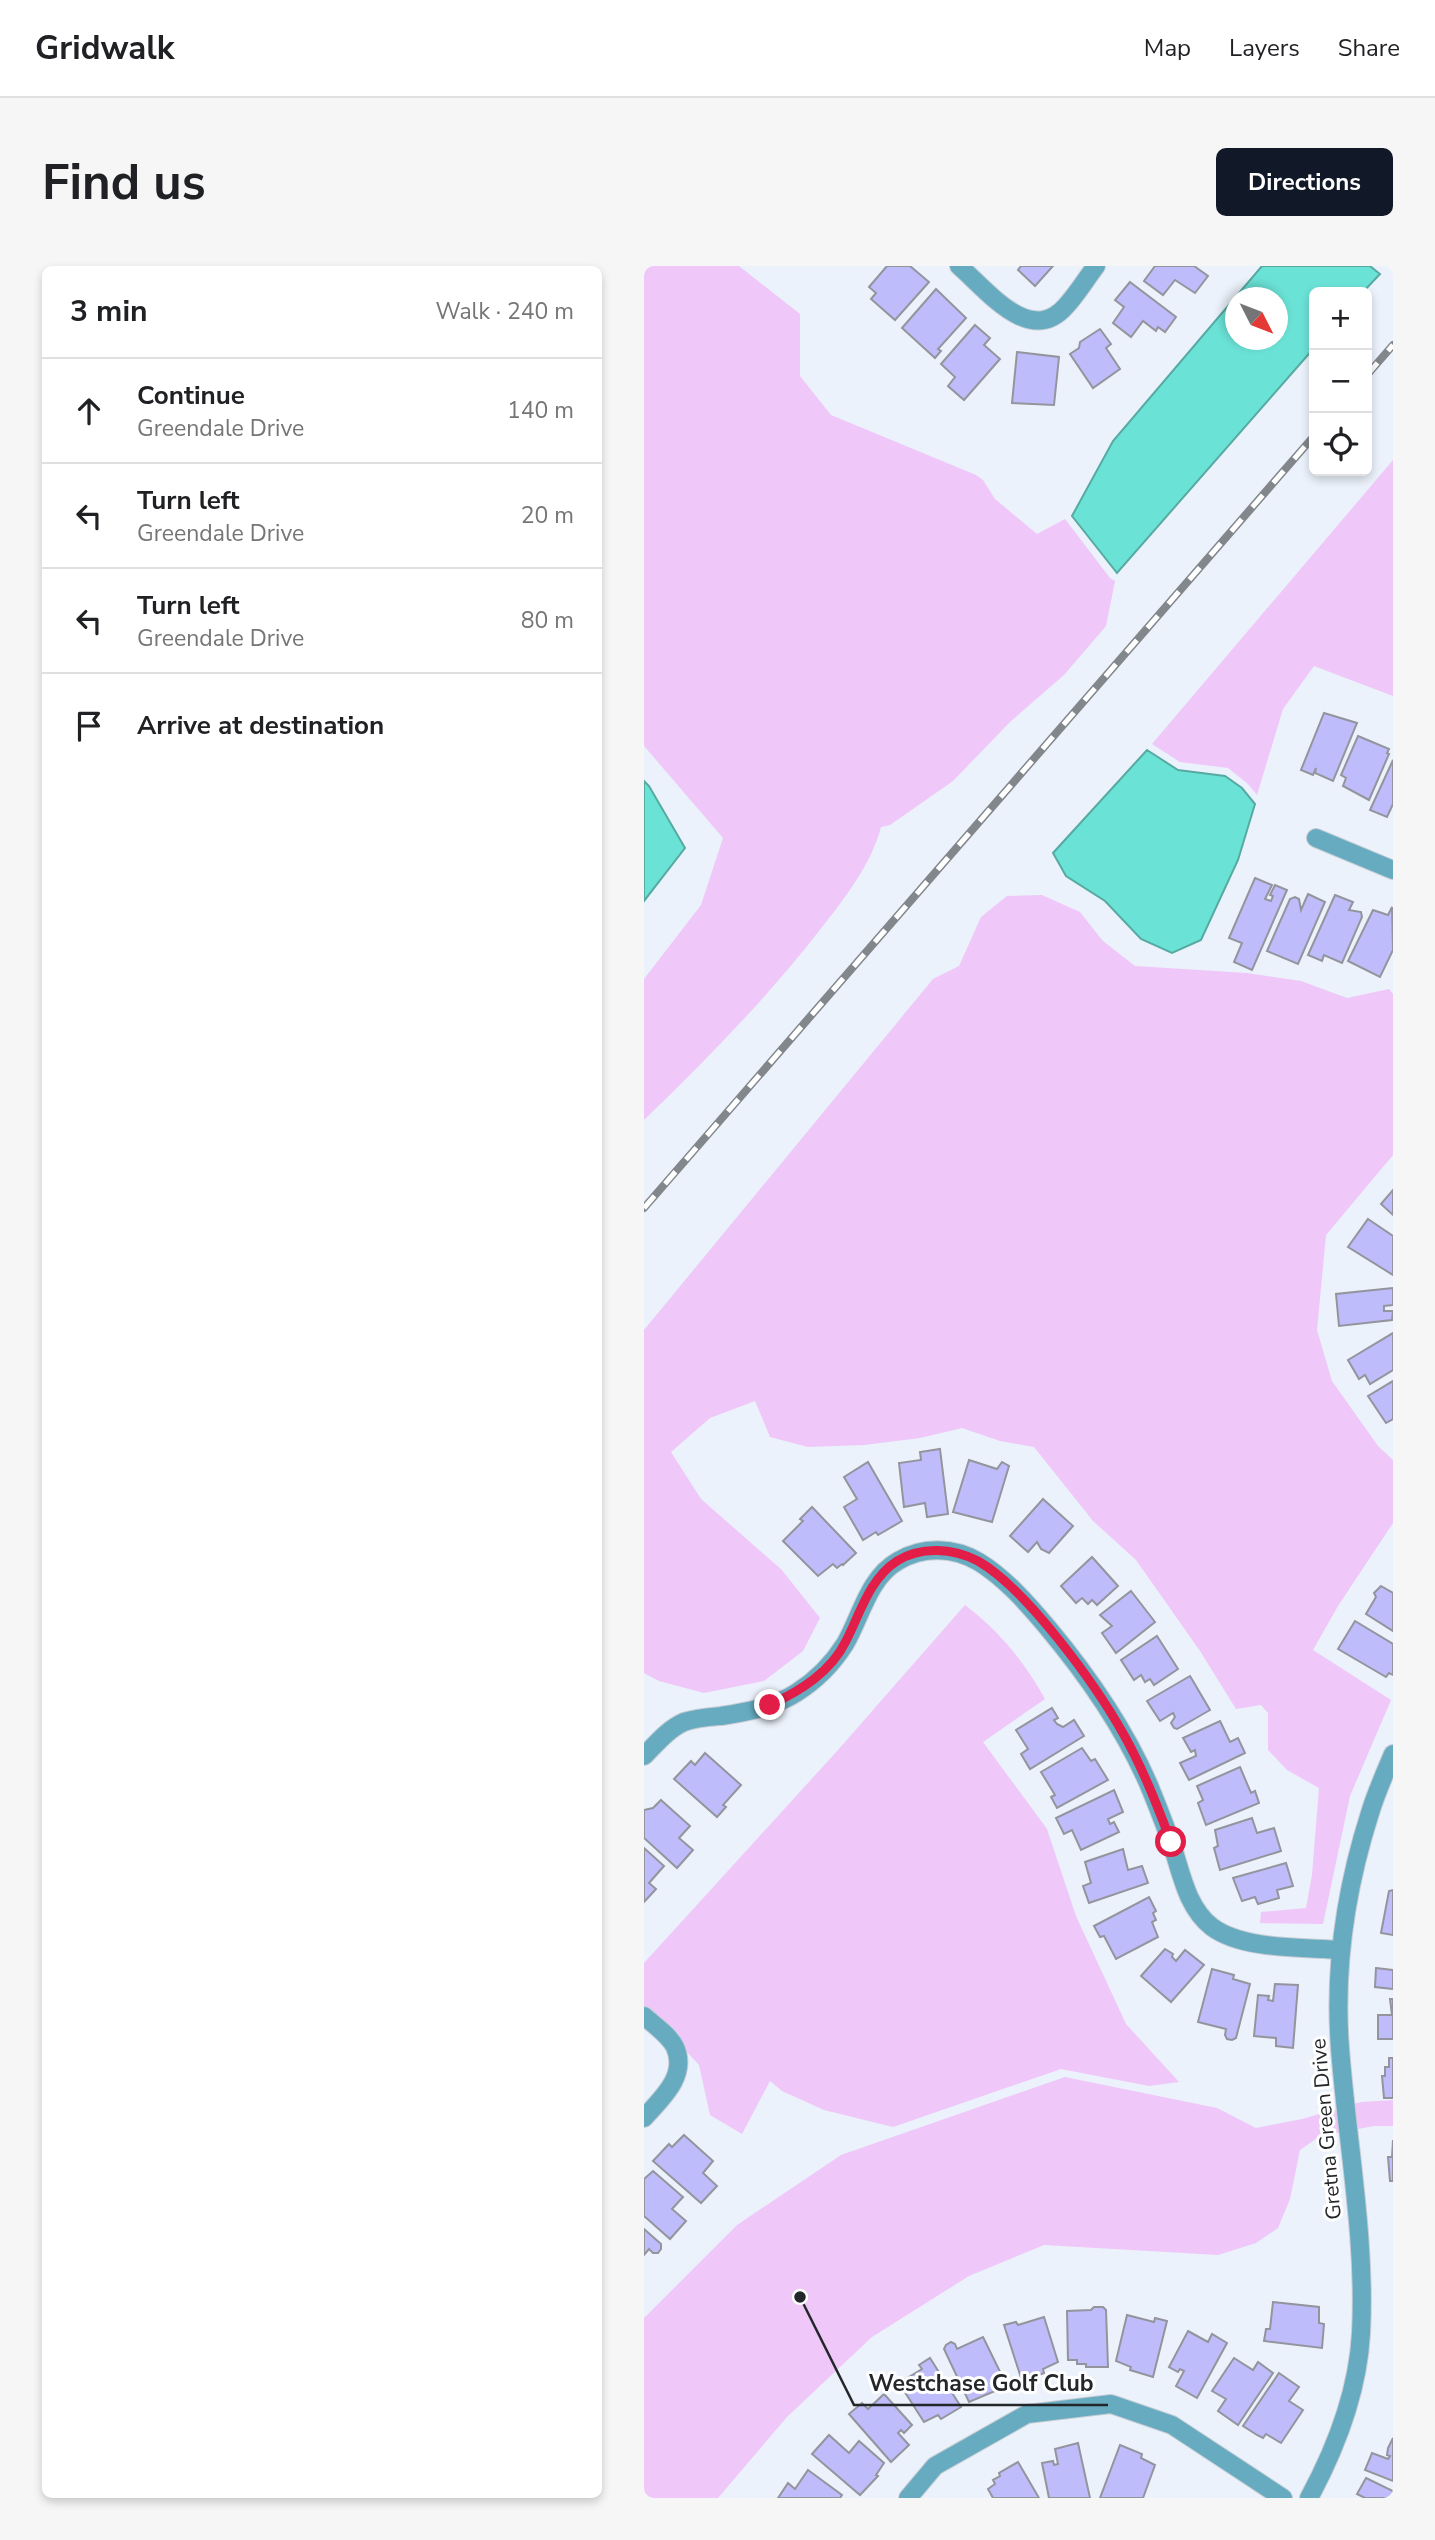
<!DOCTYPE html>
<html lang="en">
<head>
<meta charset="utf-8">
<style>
	body { margin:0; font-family:"Nunito Sans",sans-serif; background:#f6f6f6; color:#202124 }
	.controls { position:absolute; right:21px; top:21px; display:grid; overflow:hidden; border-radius:10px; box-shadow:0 4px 10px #0003 }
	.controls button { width:63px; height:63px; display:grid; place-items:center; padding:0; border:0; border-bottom:2px solid #e0e0e0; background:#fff; color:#202124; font:35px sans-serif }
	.compass { position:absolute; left:581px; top:21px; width:63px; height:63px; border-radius:50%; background:#fff; box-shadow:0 4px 10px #0003; rotate:132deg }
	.stop { position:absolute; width:21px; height:21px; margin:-16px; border:5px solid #e11d48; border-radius:50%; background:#fff }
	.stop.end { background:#e11d48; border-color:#fff; box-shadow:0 2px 7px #0008 }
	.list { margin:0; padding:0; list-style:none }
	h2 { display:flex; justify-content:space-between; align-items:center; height:91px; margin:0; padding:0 28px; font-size:30px }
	h2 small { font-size:23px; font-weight:400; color:#757577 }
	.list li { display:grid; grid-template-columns:46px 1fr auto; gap:21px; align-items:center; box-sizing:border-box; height:105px; padding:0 28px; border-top:2px solid #e0e0e0 }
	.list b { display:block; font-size:26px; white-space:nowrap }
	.list p { margin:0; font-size:23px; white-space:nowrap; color:#757577 }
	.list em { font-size:23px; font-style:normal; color:#757577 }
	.icon { flex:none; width:38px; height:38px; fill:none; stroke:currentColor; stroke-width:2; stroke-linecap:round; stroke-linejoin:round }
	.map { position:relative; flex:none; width:749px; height:2232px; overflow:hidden; border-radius:10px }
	header { display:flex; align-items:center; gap:42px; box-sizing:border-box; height:98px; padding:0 35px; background:#fff; border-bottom:2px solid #e0e0e0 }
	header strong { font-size:33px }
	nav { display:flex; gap:38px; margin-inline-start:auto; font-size:24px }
	.intro { display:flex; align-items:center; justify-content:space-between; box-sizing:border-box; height:168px; padding:0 42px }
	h1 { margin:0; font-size:49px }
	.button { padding:18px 32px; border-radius:10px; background:#111827; color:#fff; font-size:24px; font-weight:700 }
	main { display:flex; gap:42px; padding:0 42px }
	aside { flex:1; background:#fff; border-radius:10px; box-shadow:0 4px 10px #0003 }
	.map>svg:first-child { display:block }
	.green { fill:#efc7f9 }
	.water { fill:#6be2d6; stroke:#56aaa2; stroke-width:2; fill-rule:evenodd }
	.building { fill:#bfbcfb; stroke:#94949d; stroke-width:2 }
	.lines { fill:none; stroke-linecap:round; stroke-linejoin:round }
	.minor-casing { stroke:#c7cdd5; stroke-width:20 }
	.minor { stroke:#66abc0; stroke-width:18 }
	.rail-casing { stroke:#82878c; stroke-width:8 }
	.rail { stroke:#fff; stroke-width:5; stroke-dasharray:16; stroke-linecap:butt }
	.route { stroke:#e11d48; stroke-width:9 }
	.labels { text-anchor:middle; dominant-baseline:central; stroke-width:6; stroke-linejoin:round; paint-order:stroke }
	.street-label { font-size:21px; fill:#24272a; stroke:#fff }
	.leader { fill:none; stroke:#24272a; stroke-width:2.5 }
	.callout-dot { fill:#24272a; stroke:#fff; stroke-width:2.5 }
	.callout-label { font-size:23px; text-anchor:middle; font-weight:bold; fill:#24272a; stroke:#fff; stroke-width:6; stroke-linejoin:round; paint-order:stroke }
</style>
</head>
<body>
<header>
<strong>Gridwalk</strong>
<nav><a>Map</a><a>Layers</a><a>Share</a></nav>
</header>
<div class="intro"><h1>Find us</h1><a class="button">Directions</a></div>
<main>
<aside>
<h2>3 min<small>Walk · 240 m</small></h2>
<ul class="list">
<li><svg class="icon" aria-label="ahead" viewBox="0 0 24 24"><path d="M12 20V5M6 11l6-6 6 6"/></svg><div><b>Continue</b><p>Greendale Drive</p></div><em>140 m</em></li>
<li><svg class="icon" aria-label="left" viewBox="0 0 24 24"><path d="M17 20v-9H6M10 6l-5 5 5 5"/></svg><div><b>Turn left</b><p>Greendale Drive</p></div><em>20 m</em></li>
<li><svg class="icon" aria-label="left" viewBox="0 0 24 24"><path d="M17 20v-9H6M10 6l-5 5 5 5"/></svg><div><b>Turn left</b><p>Greendale Drive</p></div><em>80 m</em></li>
<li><svg class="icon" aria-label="arrive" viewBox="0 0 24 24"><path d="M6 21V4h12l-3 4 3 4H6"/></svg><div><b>Arrive at destination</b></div></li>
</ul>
</aside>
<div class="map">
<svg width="749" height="2232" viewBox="0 0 749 2232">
	<rect width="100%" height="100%" fill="#ebf2fb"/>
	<g class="green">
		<path d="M0 0H95L156 48V110L187 149 332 209 339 214 351 233 393 268 421 253 466 312 471 315 462 360 420 409 367 455 309 515 246 559 237 561C226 601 200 633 175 665 122 733 62 794 0 854V713L57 639 79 572 0 480Z"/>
		<polygon points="749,194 749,430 670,400 639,443 613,529 604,518 584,502 536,496 508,478"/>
		<polygon points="398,629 436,646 459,675 491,700 603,707 657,715 703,732 745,723 749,728 749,889 682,969 673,1064 688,1115 734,1180 749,1194 749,1257 694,1340 669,1384 747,1434 706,1530 679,1658 616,1657 617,1646 662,1642 668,1609 675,1522 643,1504 624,1484 624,1447 617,1439 592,1443 556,1385 492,1294 449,1255 390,1181 356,1175 318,1162 276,1172 220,1179 164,1181 126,1171 111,1135 66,1152 27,1186 57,1233 137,1303 176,1352 159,1385 120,1415 60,1427 15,1415 0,1407 0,1064 289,713 315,700 337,651 363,630"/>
		<path d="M321 1339C355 1365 381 1396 401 1433L339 1476 403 1563 432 1650 482 1758 535 1816 505 1820 417 1803 249 1861 180 1844 138 1825 126 1815 98 1868 66 1849 55 1799 0 1740V1697L194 1484Z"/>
		<polygon points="421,1811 573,1842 612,1862 658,1853 717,1836 749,1834 749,1860 730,1860 676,1870 656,1884 646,1933 634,1962 612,1977 574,1989 400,1979 325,2010 228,2071 143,2151 74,2232 0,2232 0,2052 93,1959 197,1889"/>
	</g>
	<g class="water">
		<path d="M618 0H726L736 8 719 26H670V82L473 307 428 250 469 175ZM592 32H634V74H592Z"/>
		<polygon points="503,484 534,504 581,510 598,522 611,538 594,594 557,674 528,687 497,673 461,635 422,610 409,587"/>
		<polygon points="0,515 5,520 41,582 0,635"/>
	</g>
	<g class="building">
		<polygon points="243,0 266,0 285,16 251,54 227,33 232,27 225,21"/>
		<polygon points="377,0 409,0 391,20 374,4"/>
		<polygon points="511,0 550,0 564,10 551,27 531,14 519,29 500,15"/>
		<polygon points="486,16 532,51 521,66 514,61 512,65 499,55 487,71 469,57 480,41 471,34"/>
		<polygon points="292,23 322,52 294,83 297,85 291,92 258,62"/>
		<polygon points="331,59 346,72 340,79 356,93 320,134 304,120 311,111 297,98"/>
		<polygon points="456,63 467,78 462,82 476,103 449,122 426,88 435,82 436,76"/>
		<polygon points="373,86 415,91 410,139 368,137"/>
		<polygon points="680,447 713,457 689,515 671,507 672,502 669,509 657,504"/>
		<polygon points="714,470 745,483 743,487 745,488 725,534 699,520 702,512 697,509"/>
		<polygon points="749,494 749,538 743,551 726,544"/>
		<polygon points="611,612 628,619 621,633 627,635 629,630 626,629 631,619 643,624 608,704 590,696 598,677 585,672"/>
		<polygon points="664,628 681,636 654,698 623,685 646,633 651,631 655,633 657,644"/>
		<polygon points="691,629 709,636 705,644 717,646 718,651 698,697 680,689 678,695 664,689"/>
		<polygon points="748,641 749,684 736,711 704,695 729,644 744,649"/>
		<polygon points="749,924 749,949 737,938"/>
		<polygon points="724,953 749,970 749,1009 704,981"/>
		<polygon points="749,1022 749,1039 740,1040 740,1045 749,1045 748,1054 695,1060 692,1028"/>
		<polygon points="749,1067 749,1104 726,1118 721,1109 715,1113 704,1094"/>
		<polygon points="749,1115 749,1153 742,1157 724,1130"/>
		<polygon points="296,1183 304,1248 283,1251 281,1237 260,1241 255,1197 277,1194 276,1186"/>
		<polygon points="325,1194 353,1203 358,1196 365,1200 348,1256 309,1246"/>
		<polygon points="224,1196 258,1255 234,1269 232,1266 219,1274 200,1241 213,1233 200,1211"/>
		<polygon points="399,1233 429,1260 405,1287 397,1283 393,1276 384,1286 366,1270"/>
		<polygon points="168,1241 212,1287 199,1299 198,1298 193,1302 189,1298 174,1310 139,1275 159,1255 156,1253"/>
		<polygon points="448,1291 474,1320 453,1339 448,1334 444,1338 438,1332 432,1337 417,1320"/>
		<polygon points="737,1320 749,1327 749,1365 722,1348 732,1331 730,1327"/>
		<polygon points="487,1325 511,1356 472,1387 458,1367 468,1360 456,1349"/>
		<polygon points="711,1355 749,1378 749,1409 745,1407 742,1411 694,1383"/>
		<polygon points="513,1370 534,1403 510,1419 506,1413 501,1416 497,1409 490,1414 477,1394"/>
		<polygon points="546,1410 566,1444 533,1463 530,1462 527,1457 531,1451 529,1447 516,1455 503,1435"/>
		<polygon points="408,1442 414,1452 410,1454 413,1458 419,1461 430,1454 440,1470 386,1503 377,1488 384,1483 372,1464"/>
		<polygon points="576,1455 586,1476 594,1472 601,1487 545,1514 536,1497 552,1490 551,1484 547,1486 539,1472"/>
		<polygon points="438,1482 447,1495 451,1493 464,1514 413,1542 407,1531 411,1529 397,1506"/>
		<polygon points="61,1487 97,1519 79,1539 82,1541 73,1551 30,1513 47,1495 51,1499"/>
		<polygon points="596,1501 607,1527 611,1525 615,1537 562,1559 554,1537 559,1534 553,1520"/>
		<polygon points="470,1524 479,1546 464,1553 466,1558 470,1556 475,1566 437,1584 428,1564 420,1568 412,1552"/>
		<polygon points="17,1534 46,1560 35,1572 49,1584 33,1602 0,1572 0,1544 9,1542"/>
		<polygon points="608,1552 613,1567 630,1562 637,1585 576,1604 570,1582 574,1580 571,1564"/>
		<polygon points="0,1582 20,1600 5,1617 12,1623 0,1636"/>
		<polygon points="479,1583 484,1604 498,1600 504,1617 445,1637 439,1620 447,1617 441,1596"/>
		<polygon points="642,1597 649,1620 633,1624 635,1632 614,1638 611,1631 598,1635 589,1612"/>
		<polygon points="749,1624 749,1669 737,1667 745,1625"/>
		<polygon points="505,1631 512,1645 509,1647 512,1654 508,1656 514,1671 472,1693 460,1670 456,1671 450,1660"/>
		<polygon points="521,1683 529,1688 528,1691 532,1695 541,1684 560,1699 527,1736 497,1710"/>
		<polygon points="732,1702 749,1704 749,1723 731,1721"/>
		<polygon points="568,1703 590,1709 589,1713 606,1718 592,1772 588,1774 583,1773 581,1769 582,1763 554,1756"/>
		<polygon points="631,1718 654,1719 649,1782 632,1780 632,1772 610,1770 614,1729 625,1730 624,1734 629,1735"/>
		<polygon points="746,1733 749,1733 749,1773 734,1773 734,1749 748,1749"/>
		<polygon points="745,1792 749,1792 749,1832 740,1832 738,1810 741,1810 741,1801 745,1801"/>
		<polygon points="40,1869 69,1895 59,1907 73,1920 57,1937 9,1895 25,1878 28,1881"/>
		<polygon points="749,1874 749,1915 746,1915 744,1891 748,1891"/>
		<polygon points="9,1905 39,1931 28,1943 42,1955 26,1973 0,1950 0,1913"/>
		<polygon points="0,1963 17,1978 17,1983 14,1987 9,1987 5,1983 0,1989"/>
		<polygon points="629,2036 675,2041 675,2057 680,2058 678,2082 620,2075 622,2063 626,2063"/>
		<polygon points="450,2041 459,2041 462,2044 464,2101 442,2101 442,2098 433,2098 433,2094 424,2094 423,2045 447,2044"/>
		<polygon points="483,2049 510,2056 511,2052 523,2055 509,2111 486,2104 487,2101 472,2095"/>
		<polygon points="400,2051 414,2096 399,2103 400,2107 378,2115 360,2059 372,2056 374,2059"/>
		<polygon points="544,2065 564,2076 568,2068 583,2077 553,2132 532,2120 540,2105 536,2103 534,2106 525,2101"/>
		<polygon points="339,2071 363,2120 325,2136 300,2083 302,2079 307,2076 311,2078 313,2083"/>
		<polygon points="286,2092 317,2141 297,2153 294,2149 280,2156 255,2117 278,2103 275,2099"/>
		<polygon points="590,2092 609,2104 614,2096 629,2107 594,2159 574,2145 582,2133 568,2125"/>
		<polygon points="635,2107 655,2121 645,2135 659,2144 637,2177 622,2168 619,2172 613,2169 599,2160"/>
		<polygon points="240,2128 268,2159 260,2167 257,2164 254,2167 265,2179 247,2196 205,2148 218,2137 224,2143"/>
		<polygon points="185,2169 205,2187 215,2175 240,2197 232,2209 234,2210 216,2229 168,2188"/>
		<polygon points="749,2172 749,2215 721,2204 728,2187 744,2193 746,2190 743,2189 744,2182"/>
		<polygon points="434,2177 446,2232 405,2232 398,2197 409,2195 410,2199 414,2198 411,2183"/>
		<polygon points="476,2179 498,2188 497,2192 511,2199 499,2232 456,2232"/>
		<polygon points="374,2196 395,2232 349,2232 344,2223 351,2218 349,2214 356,2210 355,2207"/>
		<polygon points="164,2204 198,2229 196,2232 134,2232 144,2217 151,2223"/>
		<polygon points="722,2212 749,2225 749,2232 721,2232 713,2228"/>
	</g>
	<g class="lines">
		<g class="minor-casing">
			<g id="minor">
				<path d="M315 0C343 24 386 81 422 40 433 28 442 13 452 0"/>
				<polyline points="672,572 749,604"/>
				<path d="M0 1490C12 1478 24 1463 40 1456 51 1452 65 1451 77 1450 103 1446 130 1441 152 1427 171 1415 189 1397 201 1378 217 1351 224 1312 254 1295 279 1280 310 1281 335 1296 361 1312 384 1338 404 1362 444 1410 479 1460 504 1517 512 1536 520 1557 527 1576 537 1605 542 1641 568 1661 599 1684 659 1681 697 1684"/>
				<path d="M0 1750C10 1759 25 1769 31 1781 44 1810 17 1833 0 1852"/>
				<polyline points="264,2232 291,2200 383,2148 467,2138 528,2159 639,2232"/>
				<path d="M665 2232C692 2182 714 2125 717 2067 722 1972 703 1876 696 1782 690 1703 702 1622 726 1547 732 1527 741 1507 749 1488"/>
			</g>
		</g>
		<use href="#minor" class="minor"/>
		<g class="rail-casing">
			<g id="rail">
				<polyline points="723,109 749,79"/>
				<polyline points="0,942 670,170"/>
			</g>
		</g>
		<use href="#rail" class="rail"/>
	</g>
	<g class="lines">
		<path class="route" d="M126 1439C156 1425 187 1406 202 1375 216 1348 225 1313 253 1295 277 1280 309 1282 334 1295 383 1323 452 1419 480 1469 499 1503 513 1539 527 1576"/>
	</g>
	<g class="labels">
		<g class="street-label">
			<text transform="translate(682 1863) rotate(-95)">Gretna Green Drive</text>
		</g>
	</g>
	<path class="leader" d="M156 2031L210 2139H464"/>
	<circle class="callout-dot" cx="156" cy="2031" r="7"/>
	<g class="callout-label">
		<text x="337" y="2125">Westchase Golf Club</text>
	</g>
</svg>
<div class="controls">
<button>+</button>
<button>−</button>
<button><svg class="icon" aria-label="locate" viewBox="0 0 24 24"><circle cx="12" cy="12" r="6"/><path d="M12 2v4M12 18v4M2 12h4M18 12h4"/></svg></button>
</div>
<svg class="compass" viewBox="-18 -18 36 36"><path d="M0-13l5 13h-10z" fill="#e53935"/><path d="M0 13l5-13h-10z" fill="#757577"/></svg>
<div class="stop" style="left:527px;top:1576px"></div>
<div class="stop end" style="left:126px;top:1439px"></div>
</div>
</main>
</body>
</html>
